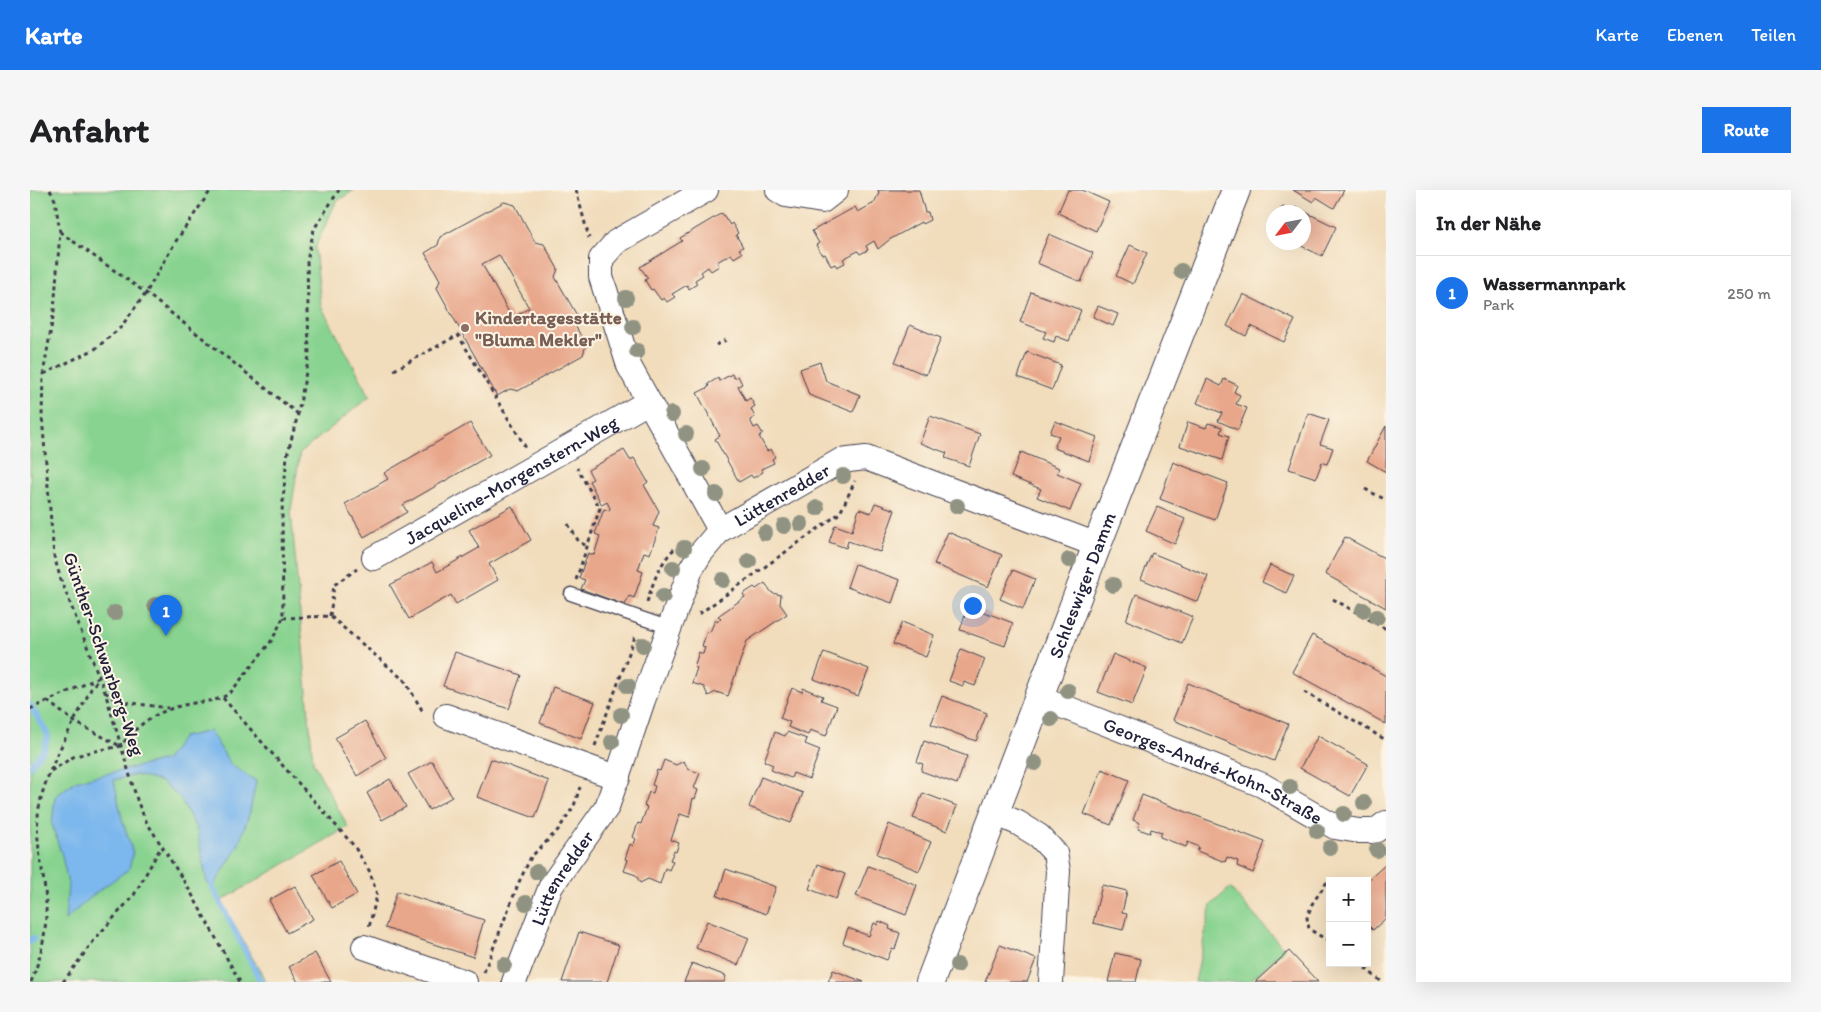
<!DOCTYPE html>
<html lang="de">
<head>
<meta charset="utf-8">
<style>
	body { margin:0; font-family:Itim,sans-serif; background:#f6f6f6; color:#202124 }
	.controls { position:absolute; right:15px; bottom:15px; display:grid; overflow:hidden; border-radius:0px; box-shadow:0 5px 20px #0002 }
	.controls button { width:45px; height:45px; display:grid; place-items:center; padding:0; border:0; border-bottom:1px solid #e0e0e0; background:#fff; color:#202124; font:25px sans-serif }
	.compass { position:absolute; left:1236px; top:15px; width:45px; height:45px; border-radius:50%; background:#fff; box-shadow:0 5px 20px #0002; rotate:238deg }
	.you { position:absolute; left:942px; top:415px; width:18px; height:18px; margin:-12px; border:4px solid #fff; border-radius:50%; background:#1a73e8; box-shadow:0 0 0 8px #1a73e833 }
	.badge { display:grid; place-items:center; width:32px; height:32px; border-radius:50%; background:#1a73e8; color:#fff; font-size:16px; font-weight:700 }
	.pin { position:absolute; translate:-50% -41px; filter:drop-shadow(0 1px 2px #0008) }
	.pin::after { content:''; position:absolute; top:26px; width:18px; height:15px; background:inherit; clip-path:polygon(0 0,100% 0,50% 100%) }
	.list { margin:0; padding:0; list-style:none }
	h2 { display:flex; justify-content:space-between; align-items:center; height:65px; margin:0; padding:0 20px; font-size:21px }
	h2 small { font-size:16px; font-weight:400; color:#757577 }
	.list li { display:grid; grid-template-columns:32px 1fr auto; gap:15px; align-items:center; box-sizing:border-box; height:75px; padding:0 20px; border-top:1px solid #e0e0e0 }
	.list b { display:block; font-size:19px; white-space:nowrap }
	.list p { margin:0; font-size:16px; white-space:nowrap; color:#757577 }
	.list em { font-size:16px; font-style:normal; color:#757577 }
	.map { position:relative; flex:none; width:1356px; height:792px; overflow:hidden; border-radius:0px }
	header { display:flex; align-items:center; gap:30px; box-sizing:border-box; height:70px; padding:0 25px; background:#1a73e8; color:#fff }
	header strong { font-size:24px }
	nav { display:flex; gap:28px; margin-inline-start:auto; font-size:18px }
	.intro { display:flex; align-items:center; justify-content:space-between; box-sizing:border-box; height:120px; padding:0 30px }
	h1 { margin:0; font-size:35px }
	.button { padding:12px 22px; border-radius:0px; background:#1a73e8; color:#fff; font-size:18px; font-weight:700 }
	main { display:flex; gap:30px; padding:0 30px }
	aside { flex:1; background:#fff; border-radius:0px; box-shadow:0 5px 20px #0002 }
	.map>svg:first-child { display:block }
	.green { fill:#88d390; stroke:#557a66 }
	.water { fill:#7cb7ed; stroke:#4f6c94 }
	.lines { fill:none; stroke-linecap:round; stroke-linejoin:round }
	.stream { stroke:#7cb7ed; stroke-width:6 }
	.building { fill:#e8a78b; fill-rule:evenodd }
	.lane-casing { stroke:#413e4e; stroke-width:15 }
	.street-casing { stroke:#413e4e; stroke-width:26 }
	.secondary-casing { stroke:#413e4e; stroke-width:30 }
	.path { stroke:#413e4e; stroke-width:3; stroke-dasharray:4 4; stroke-linecap:butt }
	.lane { stroke:#fff; stroke-width:12 }
	.street { stroke:#fff; stroke-width:24 }
	.secondary { stroke:#fff; stroke-width:28 }
	.tree { fill:#909382 }
	.education-dot { fill:#8d6e63; stroke:#fcf5e5; stroke-width:2 }
	.labels { text-anchor:middle; dominant-baseline:central; stroke-width:4; stroke-linejoin:round; paint-order:stroke }
	.education-label { font-size:19px; font-weight:bold; fill:#785e54; stroke:#fcf5e5; text-anchor:start }
	.street-label { font-size:19px; fill:#22223b; stroke:#fcf5e5 }
</style>
</head>
<body>
<header>
<strong>Karte</strong>
<nav><a>Karte</a><a>Ebenen</a><a>Teilen</a></nav>
</header>
<div class="intro"><h1>Anfahrt</h1><a class="button">Route</a></div>
<main>
<div class="map">
<svg width="1356" height="792" viewBox="0 0 1356 792">
	<rect width="100%" height="100%" fill="#fcf5e5"/>
	<filter id="ink" filterUnits="userSpaceOnUse"><feTurbulence type="fractalNoise" baseFrequency=".02" numOctaves="2"/><feDisplacementMap in="SourceGraphic" scale="10" xChannelSelector="R" yChannelSelector="G"/><feConvolveMatrix kernelMatrix="1 2 1 2 8 2 1 2 1" color-interpolation-filters="sRGB"/></filter>
	<filter id="wash" filterUnits="userSpaceOnUse"><feTurbulence type="fractalNoise" baseFrequency=".0096" numOctaves="4" result="noise"/><feDisplacementMap in="SourceGraphic" scale="20" xChannelSelector="R" yChannelSelector="G"/><feGaussianBlur stdDeviation="1.12" result="paint"/><feColorMatrix in="noise" values="0 0 0 0 0 0 0 0 0 0 0 0 0 0 0 0 0 1.4 0 .05"/><feComposite in="paint" operator="in"/></filter>
	<g filter="url(#wash)">
		<rect width="100%" height="100%" fill="#f1dcbb"/>
		<g class="green">
			<polygon points="0,0 324,0 306,12 285,58 291,116 340,206 270,263 261,320 283,572 318,637 191,711 236,792 0,792"/>
			<polygon points="1200,698 1254,759 1219,792 1165,792 1181,715"/>
		</g>
		<polygon class="water" points="180,541 201,575 226,591 220,622 208,656 183,698 177,693 167,640 150,608 132,592 106,585 84,590 92,629 103,663 99,679 68,701 35,730 38,694 32,666 22,634 25,607 45,591 136,570 153,547"/>
		<g class="lines">
			<g class="stream">
				<polyline points="0,515 18,545 14,559 0,576"/>
				<polyline points="182,690 183,698 231,792"/>
				<polyline points="0,752 4,748"/>
			</g>
		</g>
		<g id="blocks">
			<g class="building">
				<polygon points="848,0 889,0 895,22 898,22 900,30 892,34 891,32 859,50 848,59 844,51 836,56 838,60 830,64 828,61 813,69 815,73 807,77 805,74 801,76 795,64 792,65 786,55 789,53 782,41 825,17 828,22 844,13 849,3"/>
				<polygon points="1038,0 1052,0 1079,12 1066,41 1028,23"/>
				<polygon points="1263,0 1314,0 1304,18 1286,7 1283,12"/>
				<path d="M474 12 485 15 505 52 514 54 528 79 525 87 549 129 546 137 556 155 553 165 488 201 480 199 467 206 407 98 410 90 395 63 408 55 410 47ZM469 65 499 118 482 128 452 74Z"/>
				<polygon points="1253,16 1263,21 1265,17 1306,37 1292,66 1263,52 1274,52 1274,22 1250,22"/>
				<polygon points="692,23 700,35 702,33 708,43 706,45 713,57 709,59 712,63 704,68 701,64 687,72 689,76 681,81 678,77 671,82 673,85 665,90 667,94 659,99 657,95 642,104 645,107 637,112 634,108 631,110 623,99 621,100 615,90 618,88 610,77 652,51 650,48"/>
				<polygon points="1019,44 1063,63 1051,92 1007,73"/>
				<polygon points="1100,55 1117,63 1103,94 1086,86"/>
				<polygon points="1001,102 1051,120 1039,151 1026,146 1024,152 1013,148 1016,142 990,132"/>
				<polygon points="1213,104 1265,130 1254,152 1221,136 1216,146 1197,136"/>
				<polygon points="1068,116 1088,124 1083,136 1063,127"/>
				<polygon points="880,135 911,148 896,185 865,172"/>
				<polygon points="997,162 1031,175 1022,200 988,187"/>
				<polygon points="790,172 796,191 830,205 823,222 779,205 770,179"/>
				<polygon points="702,184 704,188 708,186 712,194 708,196 716,211 720,208 725,216 721,219 725,227 720,230 724,238 728,236 733,244 729,246 737,261 741,259 745,267 742,269 744,273 731,279 733,282 723,288 721,285 709,292 685,249 690,246 667,203 679,197 678,194 688,188 689,191"/>
				<polygon points="1177,189 1191,196 1194,189 1207,195 1204,202 1210,205 1206,214 1217,218 1208,240 1188,231 1192,223 1167,213"/>
				<polygon points="1278,223 1299,230 1290,254 1303,258 1297,274 1292,272 1286,288 1259,279"/>
				<polygon points="900,226 950,244 939,276 915,268 917,263 890,253"/>
				<polygon points="1025,231 1067,247 1059,271 1024,258 1029,246 1020,243"/>
				<polygon points="1158,232 1176,238 1178,233 1192,237 1190,243 1199,246 1192,270 1150,256"/>
				<polygon points="440,233 460,265 373,315 377,322 334,347 315,314 358,289 354,283"/>
				<polygon points="1356,236 1356,282 1337,271"/>
				<polygon points="594,260 600,270 604,268 618,292 614,295 629,321 623,336 629,338 620,364 614,362 608,380 613,382 604,408 599,406 595,415 551,399 555,390 549,388 558,363 564,365 570,346 565,344 574,319 579,321 580,318 577,312 572,315 559,291 563,289 558,280"/>
				<polygon points="991,262 1029,278 1027,283 1051,293 1040,321 1007,307 1011,299 981,287"/>
				<polygon points="1143,272 1198,293 1185,330 1130,309"/>
				<polygon points="845,313 865,320 850,362 818,351 816,358 799,352 805,335 822,341 829,319 841,323"/>
				<polygon points="482,316 501,350 459,374 468,390 426,414 421,405 379,429 360,395 402,372 407,382 449,358 439,340"/>
				<polygon points="1127,317 1155,329 1145,354 1116,341"/>
				<polygon points="918,342 972,365 958,397 904,374"/>
				<polygon points="1315,347 1356,369 1356,418 1295,384"/>
				<polygon points="1122,363 1178,386 1168,412 1111,389"/>
				<polygon points="825,374 870,390 862,413 817,397"/>
				<polygon points="1240,375 1264,386 1256,403 1232,392"/>
				<polygon points="983,380 1005,389 993,419 970,409"/>
				<polygon points="735,393 742,403 751,405 750,414 757,424 717,451 698,506 686,502 678,506 674,497 662,493 667,478 664,477 669,462 673,464 675,457 672,456 677,441 680,442 685,430 687,432 691,428 688,426 715,407 713,404 724,397 726,399"/>
				<polygon points="1106,404 1163,427 1152,453 1096,430"/>
				<polygon points="938,416 983,433 975,456 930,440"/>
				<polygon points="872,432 904,445 896,467 863,454"/>
				<polygon points="1282,445 1356,486 1356,534 1262,482"/>
				<polygon points="931,459 955,469 945,496 934,492 933,496 919,491"/>
				<polygon points="425,462 491,485 479,519 413,496"/>
				<polygon points="794,462 839,479 828,506 784,489"/>
				<polygon points="1083,464 1117,478 1102,515 1068,502"/>
				<polygon points="1158,493 1258,534 1244,571 1143,530"/>
				<polygon points="523,497 565,512 551,549 510,533"/>
				<polygon points="762,498 772,502 773,498 793,506 791,510 807,516 796,546 780,540 778,545 758,537 760,532 750,528"/>
				<polygon points="912,506 957,523 946,551 901,534"/>
				<polygon points="335,531 356,568 327,586 305,548"/>
				<polygon points="745,542 755,546 757,542 777,549 775,554 790,560 779,589 763,583 761,588 741,580 743,575 734,571"/>
				<polygon points="1288,546 1338,574 1320,606 1270,578"/>
				<polygon points="894,551 937,566 927,594 891,581 893,574 887,572"/>
				<polygon points="461,569 519,591 505,628 447,607"/>
				<polygon points="634,570 646,575 654,571 658,579 670,583 664,598 668,600 665,609 663,608 659,627 650,624 641,650 649,653 646,662 644,661 640,670 643,671 639,680 635,678 630,694 618,689 610,693 606,685 594,681 598,670 595,669 600,654 603,656 606,649 603,647 608,633 611,634 617,617 614,616 619,602 623,603 625,596 622,595 627,580 630,581"/>
				<polygon points="402,571 422,607 399,620 378,584"/>
				<polygon points="1072,579 1099,590 1081,635 1054,624"/>
				<polygon points="731,587 773,603 761,633 719,617"/>
				<polygon points="360,589 376,617 352,630 337,603"/>
				<polygon points="893,603 927,616 917,641 883,628"/>
				<polygon points="1112,605 1235,652 1223,683 1207,676 1208,671 1197,667 1195,672 1167,661 1169,657 1158,652 1156,657 1130,647 1132,642 1121,639 1120,643 1108,639 1110,633 1103,630"/>
				<polygon points="859,634 901,652 889,681 847,664"/>
				<polygon points="309,671 327,704 302,718 283,685"/>
				<polygon points="788,674 815,684 806,709 779,699"/>
				<polygon points="1356,674 1356,728 1343,740 1337,734 1337,691"/>
				<polygon points="838,676 887,695 876,725 826,706"/>
				<polygon points="696,679 746,697 736,724 687,706"/>
				<polygon points="1072,695 1097,701 1092,723 1097,724 1093,740 1063,733"/>
				<polygon points="265,696 283,729 257,743 239,710"/>
				<polygon points="367,701 454,730 443,767 355,738"/>
				<polygon points="677,731 719,748 708,775 666,758"/>
				<polygon points="849,731 860,736 859,739 870,743 865,759 862,758 857,770 813,753 818,738 839,746 844,733 848,735"/>
				<polygon points="549,742 589,755 577,792 532,792"/>
				<polygon points="970,755 1006,769 997,792 955,792"/>
				<polygon points="1259,761 1288,792 1225,792"/>
				<polygon points="285,763 301,792 268,792 259,777"/>
				<polygon points="1085,763 1111,769 1106,792 1078,792"/>
				<polygon points="662,773 696,786 694,792 654,792"/>
				<polygon points="803,780 834,792 798,792"/>
			</g>
		</g>
	</g>
	<g filter="url(#ink)">
		<use href="#blocks" fill-opacity="0" stroke="#413e4e" stroke-width="1"/>
		<g class="lines">
			<g class="lane-casing">
				<polyline id="lane" points="541,404 640,438"/>
			</g>
			<g class="street-casing">
				<g id="street">
					<polyline points="676,0 586,52 571,69 571,87 599,176 690,340"/>
					<polyline points="748,0 756,5 792,11 806,0"/>
					<path id="s1" d="M344 368 618 212"/>
					<path id="s2" d="M1009 507 1232 595 1305 637 1329 641H1345L1356 633"/>
					<polyline points="416,526 588,588"/>
					<polyline points="965,623 988,633 1009,646 1025,663 1028,681 1021,792"/>
					<polyline points="334,757 435,792"/>
					<path id="s3" d="M484 792 521 696 577 617 613 510 661 379 670 364 690 340 810 271 836 268 1067 355"/>
				</g>
			</g>
			<g class="secondary-casing">
				<g id="secondary">
					<path id="s4" d="M900 792 1067 355 1206 0"/>
				</g>
			</g>
			<g class="path">
				<polyline points="20,0 25,10 30,42 24,121 13,185 12,227 24,366 31,390 75,502 108,613 116,631 160,701 210,792"/>
				<polyline points="546,0 559,48"/>
				<polyline points="30,42 116,103 268,224"/>
				<polyline points="686,155 696,150"/>
				<polyline points="364,180 428,145 496,258"/>
				<polyline points="14,184 65,159 90,138 116,103 146,51 181,0"/>
				<polyline points="1335,299 1356,310"/>
				<polyline points="538,334 549,352 557,356"/>
				<polyline points="546,390 570,318 547,278"/>
				<polyline points="1303,409 1356,439"/>
				<path d="M617 412C624 390 629 374 646 357"/>
				<polyline points="669,424 810,323 825,291"/>
				<polyline points="300,426 304,395 327,379"/>
				<polyline points="253,428 300,426 375,491 392,520 396,521"/>
				<polyline points="75,502 87,511 138,518"/>
				<polyline points="1274,502 1356,550"/>
				<polyline points="193,508 324,656 340,682 347,705 339,737"/>
				<polyline points="17,511 45,532 90,556"/>
				<polyline points="0,519 68,488"/>
				<polyline points="565,556 606,444"/>
				<path d="M21 581 43 567 56 563 91 556C109 531 133 518 164 513 178 511 190 511 201 502L242 450 253 428 252 321 257 266 268 224 279 166 277 71 284 39 309 0"/>
				<polyline points="1297,692 1282,714 1277,728 1279,739 1300,752"/>
				<polyline points="1329,773 1352,792"/>
				<polyline points="454,782 489,692 501,667 528,640 544,616 550,597"/>
				<path d="M1 792C11 767 17 741 16 714 15 684 5 656 8 626 11 587 43 535 61 499L69 488"/>
				<polyline points="33,792 65,749 104,705 131,657"/>
			</g>
			<use href="#lane" class="lane"/>
			<use href="#street" class="street"/>
			<use href="#secondary" class="secondary"/>
		</g>
		<g class="tree">
			<circle cx="1151" cy="81" r="8"/>
			<circle cx="596" cy="108" r="8"/>
			<circle cx="603" cy="137" r="8"/>
			<circle cx="607" cy="161" r="8"/>
			<circle cx="642" cy="224" r="8"/>
			<circle cx="656" cy="244" r="8"/>
			<circle cx="673" cy="279" r="8"/>
			<circle cx="813" cy="286" r="8"/>
			<circle cx="686" cy="304" r="8"/>
			<circle cx="927" cy="316" r="8"/>
			<circle cx="787" cy="318" r="8"/>
			<circle cx="771" cy="334" r="8"/>
			<circle cx="754" cy="336" r="8"/>
			<circle cx="735" cy="343" r="8"/>
			<circle cx="654" cy="358" r="8"/>
			<circle cx="1039" cy="370" r="8"/>
			<circle cx="719" cy="371" r="8"/>
			<circle cx="643" cy="378" r="8"/>
			<circle cx="693" cy="390" r="8"/>
			<circle cx="1083" cy="395" r="8"/>
			<circle cx="633" cy="406" r="8"/>
			<circle cx="125" cy="415" r="8"/>
			<circle cx="1333" cy="420" r="8"/>
			<circle cx="85" cy="423" r="8"/>
			<circle cx="1347" cy="427" r="8"/>
			<circle cx="613" cy="455" r="8"/>
			<circle cx="598" cy="496" r="8"/>
			<circle cx="1038" cy="501" r="8"/>
			<circle cx="591" cy="525" r="8"/>
			<circle cx="1021" cy="529" r="8"/>
			<circle cx="582" cy="552" r="8"/>
			<circle cx="1005" cy="573" r="8"/>
			<circle cx="1260" cy="597" r="8"/>
			<circle cx="1334" cy="613" r="8"/>
			<circle cx="1314" cy="624" r="8"/>
			<circle cx="1287" cy="641" r="8"/>
			<circle cx="1300" cy="658" r="8"/>
			<circle cx="1347" cy="660" r="8"/>
			<circle cx="507" cy="682" r="8"/>
			<circle cx="496" cy="713" r="8"/>
			<circle cx="474" cy="775" r="8"/>
			<circle cx="927" cy="775" r="8"/>
		</g>
	</g>
	<circle class="education-dot" cx="435" cy="138" r="5"/>
	<g class="labels">
		<g class="education-label">
			<text x="445" y="127">Kindertagesstätte<tspan x="445" dy="22">"Bluma Mekler"</tspan></text>
		</g>
		<g class="street-label">
			<text stroke="none"><textPath href="#s1" startOffset="158">Jacqueline-Morgenstern-Weg</textPath></text>
			<text stroke="none"><textPath href="#s3" startOffset="572">Lüttenredder</textPath></text>
			<text stroke="none"><textPath href="#s4" startOffset="425">Schleswiger Damm</textPath></text>
			<text transform="translate(74 464) rotate(71)">Günther-Schwarberg-Weg</text>
			<text stroke="none"><textPath href="#s2" startOffset="189">Georges-André-Kohn-Straße</textPath></text>
			<text stroke="none"><textPath href="#s3" startOffset="115">Lüttenredder</textPath></text>
		</g>
	</g>
</svg>
<div class="controls">
<button>+</button>
<button>−</button>
</div>
<svg class="compass" viewBox="-18 -18 36 36"><path d="M0-13l5 13h-10z" fill="#e53935"/><path d="M0 13l5-13h-10z" fill="#757577"/></svg>
<div class="you"></div>
<div class="pin badge" style="left:136px;top:446px">1</div>
</div>
<aside>
<h2>In der Nähe<small></small></h2>
<ul class="list">
<li><span class="badge">1</span><div><b>Wassermannpark</b><p>Park</p></div><em>250 m</em></li>
</ul>
</aside>
</main>
</body>
</html>
